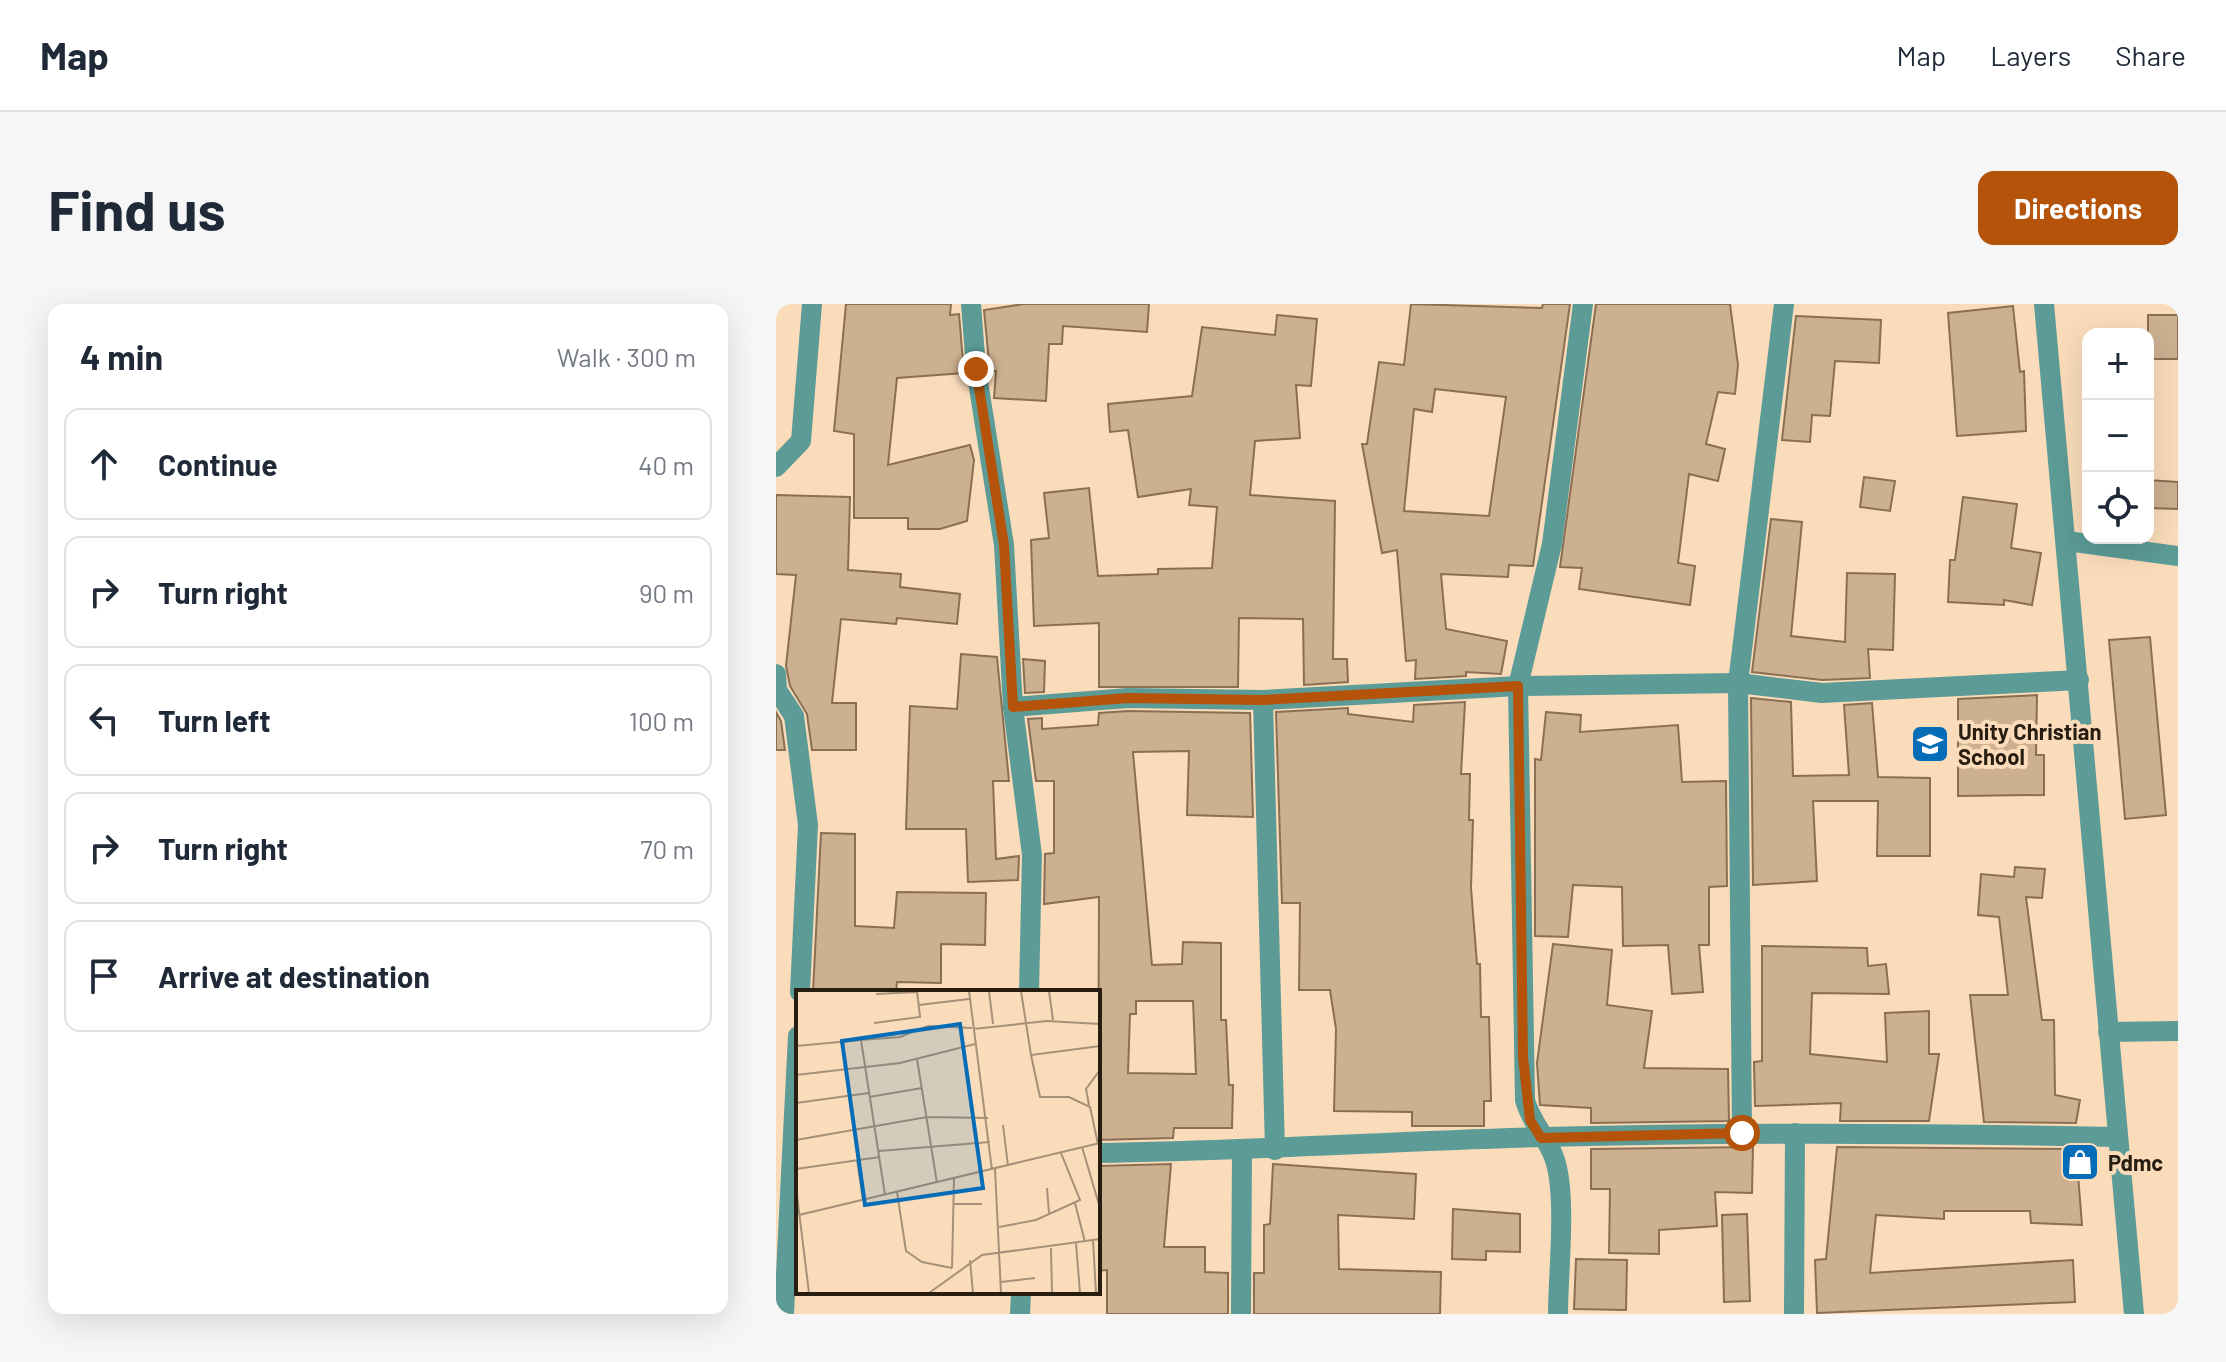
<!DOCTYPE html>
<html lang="en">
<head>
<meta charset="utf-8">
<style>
	body { margin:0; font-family:Barlow,sans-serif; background:#f6f6f7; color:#1f2937 }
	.controls { position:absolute; right:24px; top:24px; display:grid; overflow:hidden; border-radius:16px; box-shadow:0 8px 32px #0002 }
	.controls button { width:72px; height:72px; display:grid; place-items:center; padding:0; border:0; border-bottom:2px solid #e0e1e3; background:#fff; color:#1f2937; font:40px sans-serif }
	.stop { position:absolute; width:24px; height:24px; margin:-18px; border:6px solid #b45309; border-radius:50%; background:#fff }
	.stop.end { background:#b45309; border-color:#fff; box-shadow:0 2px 8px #0008 }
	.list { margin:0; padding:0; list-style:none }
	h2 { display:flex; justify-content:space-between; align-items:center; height:104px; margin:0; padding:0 32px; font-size:34px }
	h2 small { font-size:26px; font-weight:400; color:#747a83 }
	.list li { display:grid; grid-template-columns:52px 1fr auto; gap:24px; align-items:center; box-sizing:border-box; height:112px; margin:0 16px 16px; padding:0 16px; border:2px solid #e0e1e3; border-radius:16px }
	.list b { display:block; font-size:30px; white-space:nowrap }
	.list em { font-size:26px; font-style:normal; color:#747a83 }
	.icon { flex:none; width:44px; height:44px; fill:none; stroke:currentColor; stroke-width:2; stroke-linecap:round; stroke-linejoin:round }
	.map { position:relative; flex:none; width:1402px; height:1010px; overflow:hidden; border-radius:16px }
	header { display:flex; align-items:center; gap:48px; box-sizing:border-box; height:112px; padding:0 40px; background:#fff; border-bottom:2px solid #e0e1e3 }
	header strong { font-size:38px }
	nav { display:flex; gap:44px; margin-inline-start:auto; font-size:28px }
	.intro { display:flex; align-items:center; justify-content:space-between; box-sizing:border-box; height:192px; padding:0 48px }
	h1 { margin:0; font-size:56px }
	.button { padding:20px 36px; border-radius:16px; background:#b45309; color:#fff; font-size:28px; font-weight:700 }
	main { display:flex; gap:48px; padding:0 48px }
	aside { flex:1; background:#fff; border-radius:16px; box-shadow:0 8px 32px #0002 }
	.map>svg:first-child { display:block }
	.building { fill:#cdb090; stroke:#8a6f52; stroke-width:2; fill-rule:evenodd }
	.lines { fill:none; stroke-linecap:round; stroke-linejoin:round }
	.minor { stroke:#5c9b96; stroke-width:20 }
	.route { stroke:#b45309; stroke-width:10 }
	.labels { text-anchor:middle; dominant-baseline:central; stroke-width:8; stroke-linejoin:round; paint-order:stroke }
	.poi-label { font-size:22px; font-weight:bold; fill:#281d11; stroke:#fadcbb; text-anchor:start }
	.inset-road { fill:none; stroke:#a69077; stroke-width:2 }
	.view { fill:#056cb8; fill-opacity:0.15; stroke:#056cb8; stroke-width:4 }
	.inset-edge { fill:none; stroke:#281d11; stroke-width:4 }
</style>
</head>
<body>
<header>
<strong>Map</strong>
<nav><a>Map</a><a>Layers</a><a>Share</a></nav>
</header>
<div class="intro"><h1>Find us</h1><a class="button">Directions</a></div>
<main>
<aside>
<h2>4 min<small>Walk · 300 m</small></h2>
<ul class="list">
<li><svg class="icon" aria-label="ahead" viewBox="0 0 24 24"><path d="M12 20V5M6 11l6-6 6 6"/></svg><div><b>Continue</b></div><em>40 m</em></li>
<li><svg class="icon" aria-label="right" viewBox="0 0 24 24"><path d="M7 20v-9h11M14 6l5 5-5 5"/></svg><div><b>Turn right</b></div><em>90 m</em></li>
<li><svg class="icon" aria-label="left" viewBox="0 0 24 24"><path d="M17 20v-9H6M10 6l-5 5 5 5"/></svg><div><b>Turn left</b></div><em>100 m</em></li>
<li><svg class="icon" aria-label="right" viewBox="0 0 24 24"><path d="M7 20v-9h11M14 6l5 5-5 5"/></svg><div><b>Turn right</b></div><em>70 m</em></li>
<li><svg class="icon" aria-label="arrive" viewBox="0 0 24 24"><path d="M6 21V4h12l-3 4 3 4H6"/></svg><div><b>Arrive at destination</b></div></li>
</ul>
</aside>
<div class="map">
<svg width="1402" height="1010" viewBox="0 0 1402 1010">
	<rect width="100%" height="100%" fill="#fadcbb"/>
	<g class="building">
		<polygon points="70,0 175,0 174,11 183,10 188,69 121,74 112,161 194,141 198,156 191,217 164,225 132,225 132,214 78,214 78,130 58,127"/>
		<polygon points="248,0 373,0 371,28 287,22 286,40 273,40 270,97 218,94 220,67 214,68 208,6"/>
		<path d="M635 0 766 4 767 0H794L757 262 733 261 732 273 665 270 670 325 731 337 725 370 690 368V372L639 375 640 356 630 357 621 246 606 249 586 140H591L603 58 628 61ZM659 85 730 93 713 212 628 207 638 105 656 108Z"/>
		<polygon points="820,0 954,0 962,61 959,90 942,88 930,140 949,145 942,177 913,170 902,259 919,262 914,301 803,285 806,264 784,263"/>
		<polygon points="1237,2 1244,68 1248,67 1250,127 1181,132 1172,9"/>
		<polygon points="501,11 541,15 535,82 520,81 524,134 479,137 474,191 559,197 557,355 571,355 572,378 528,381 527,315 463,314 462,383 323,383 323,319 258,322 255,236 273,234 268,189 313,184 322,272 382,270 382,265 436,264 441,203 413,201 415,185 362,193 352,126 334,128 332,100 416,92 426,23 499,31"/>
		<rect x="1372" y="11" width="30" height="44"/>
		<polygon points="1020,12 1105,16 1103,59 1059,57 1054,112 1036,111 1034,138 1006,136"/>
		<polygon points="1088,173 1119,177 1114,207 1084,203"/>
		<polygon points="1372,176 1402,178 1402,205 1372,204"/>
		<polygon points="0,191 74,193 72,266 125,270 124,283 184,290 181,320 121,314 120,320 65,315 56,399 80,399 80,446 36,446 31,410 14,382 10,362 20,271 0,270"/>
		<polygon points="1187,193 1241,200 1235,244 1265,249 1256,301 1228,296 1228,301 1172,298 1174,256 1179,256"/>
		<polygon points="995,215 1026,218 1015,332 1069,338 1071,269 1119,270 1117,346 1092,345 1094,374 1046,376 976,368"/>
		<polygon points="1374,333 1390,511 1349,515 1333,336"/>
		<polygon points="185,350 221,353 233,477 217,477 220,555 243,552 242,576 192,578 190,525 130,525 134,402 181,405"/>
		<polygon points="247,355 269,357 268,388 249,389"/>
		<polygon points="1261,391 1260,451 1268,451 1268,491 1182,492 1182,395"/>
		<polygon points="975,394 1015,398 1017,472 1073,471 1068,401 1096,399 1102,473 1154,474 1154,552 1101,552 1102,497 1037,497 1041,577 977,581"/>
		<polygon points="689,398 685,470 694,470 693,516 697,516 695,584 701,660 704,660 705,713 713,713 715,797 708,797 708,822 636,822 636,808 558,807 560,725 554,686 523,686 524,599 506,599 500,408 572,404 572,410 637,418 638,401"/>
		<path d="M352 407 474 409 477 513 411 511 413 447 357 448 376 661 406 660 407 638 445 639V716H450L453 781H457L456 824H398L397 834 322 836 323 593 268 600 269 550 278 549V477H260L252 415 266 414V425L322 421 323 409ZM360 697H417L420 770 352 769 354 710H360Z"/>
		<polygon points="0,408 5,417 9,446 0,446"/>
		<polygon points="770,408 805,411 804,428 902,421 906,478 950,477 951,582 933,583 933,641 923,641 927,688 896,690 892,641 847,642 846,583 797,581 792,633 759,632 759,455 765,456"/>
		<polygon points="45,529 79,530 79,622 118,624 121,588 210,589 209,641 165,640 165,679 121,678 120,688 37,688"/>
		<polygon points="1239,563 1269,565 1266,594 1250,593 1266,716 1278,716 1279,791 1304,796 1300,819 1208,818 1194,691 1232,691 1223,613 1202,611 1205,570 1238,573"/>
		<polygon points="777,640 836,646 831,701 876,707 868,764 952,765 953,817 815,819 815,804 764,801 761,759"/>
		<polygon points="986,642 1091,644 1092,662 1110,660 1113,690 1036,689 1034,750 1111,758 1109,709 1153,707 1153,750 1163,750 1153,817 1064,817 1065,799 979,802 978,758 986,757"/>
		<polygon points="977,843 976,889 939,888 941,922 883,926 883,950 833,949 834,885 815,885 815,845"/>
		<polygon points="1061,843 1300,845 1306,921 1255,919 1254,907 1168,907 1168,915 1100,911 1094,969 1297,956 1299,998 1041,1009 1039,956 1050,955"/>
		<polygon points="395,860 388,943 429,943 429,968 452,969 452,1010 331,1010 331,966 322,967 322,862"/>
		<polygon points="497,860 640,870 638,915 562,911 563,965 665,968 664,1010 478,1010 478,969 488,969 488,921 494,920"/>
		<polygon points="677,905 744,910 744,948 710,947 710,956 676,955"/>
		<polygon points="971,910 974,997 948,998 946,911"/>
		<polygon points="800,955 851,956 850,1006 798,1005"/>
	</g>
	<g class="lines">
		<g class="minor">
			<polyline points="195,0 200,65 228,241 237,403 256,551 253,688"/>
			<polyline points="1268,0 1358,1010"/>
			<polyline points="0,163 25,137 36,0"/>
			<polyline points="1291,237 1402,252"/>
			<polyline points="0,370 1,386 18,412 32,521 24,688"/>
			<polyline points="487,396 499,846"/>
			<polyline points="237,403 352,394 487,396 742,382 962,379 1046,389 1303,376"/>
			<polyline points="1332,728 1402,727"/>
			<polyline points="966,829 962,379 1008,0"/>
			<path d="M322 849C471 847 619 837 768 833 960 828 1150 829 1342 833"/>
			<polyline points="16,850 22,732"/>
			<polyline points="8,1010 16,850 22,850"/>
			<polyline points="244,1010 245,988"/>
			<polyline points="465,1010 466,847"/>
			<path d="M782 1010C782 968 791 894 779 856 772 834 755 819 749 796L742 382 776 240 807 0"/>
			<polyline points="1018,1010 1019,829"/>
		</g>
	</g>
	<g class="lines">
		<polyline class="route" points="200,65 228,241 237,403 352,394 487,396 742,382 747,753 754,816 765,834 966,829"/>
	</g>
	<defs>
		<g id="school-square" transform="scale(2)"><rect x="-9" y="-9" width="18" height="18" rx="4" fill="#056cb8" stroke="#fadcbb"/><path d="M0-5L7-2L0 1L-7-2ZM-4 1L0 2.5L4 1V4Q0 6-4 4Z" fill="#fff"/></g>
		<g id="shop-square" transform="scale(2)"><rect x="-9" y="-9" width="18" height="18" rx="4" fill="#056cb8" stroke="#fadcbb"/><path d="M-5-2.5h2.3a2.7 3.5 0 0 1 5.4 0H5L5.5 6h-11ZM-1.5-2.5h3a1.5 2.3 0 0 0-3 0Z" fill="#fff"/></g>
	</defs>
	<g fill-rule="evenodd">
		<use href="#school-square" x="1154" y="440"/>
		<use href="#shop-square" x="1304" y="858"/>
	</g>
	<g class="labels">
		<g class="poi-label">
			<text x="1182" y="427">Unity Christian<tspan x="1182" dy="25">School</tspan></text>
			<text x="1332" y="858">Pdmc</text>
		</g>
	</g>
	<g transform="translate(20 686)">
		<rect width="304" height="304" fill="#fadcbb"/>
		<path class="inset-road" d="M173 1 196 180M193 1 197 34M225 1 235 65M253 1 257 30M80 4 121 2M123 15 173 9M78 33 124 27 121 1M177 39 251 31 304 34M65 50 104 47 132 36 176 38M0 56 65 50 89 205M121 69 141 193M0 85 104 73 179 54M73 107 126 98M0 113 73 103M293 115 290 99 304 80M207 135 212 176M0 150 131 127 192 128M302 154 294 117 273 107H244L235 65 304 56M286 157 304 218M83 161 194 152M61 170 67 210M0 179 84 167M199 179 205 303M0 197 13 303M251 198 253 223M101 202 110 261 126 272 156 278M279 213 289 252M158 214H186M3 225 304 153M203 237 240 230 284 210 265 163M297 250 300 303M280 253 284 303M255 258 256 303M174 270 177 303M156 278 158 189M205 292 239 288M133 303 186 265 304 249"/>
		<path class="view" d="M164 34 187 198 69 215 46 51Z"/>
		<rect width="304" height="304" class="inset-edge"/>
	</g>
</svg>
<div class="controls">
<button>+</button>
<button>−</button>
<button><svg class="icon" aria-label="locate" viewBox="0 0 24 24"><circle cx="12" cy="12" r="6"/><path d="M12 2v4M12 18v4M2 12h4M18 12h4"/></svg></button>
</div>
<div class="stop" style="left:966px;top:829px"></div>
<div class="stop end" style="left:200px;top:65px"></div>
</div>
</main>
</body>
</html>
